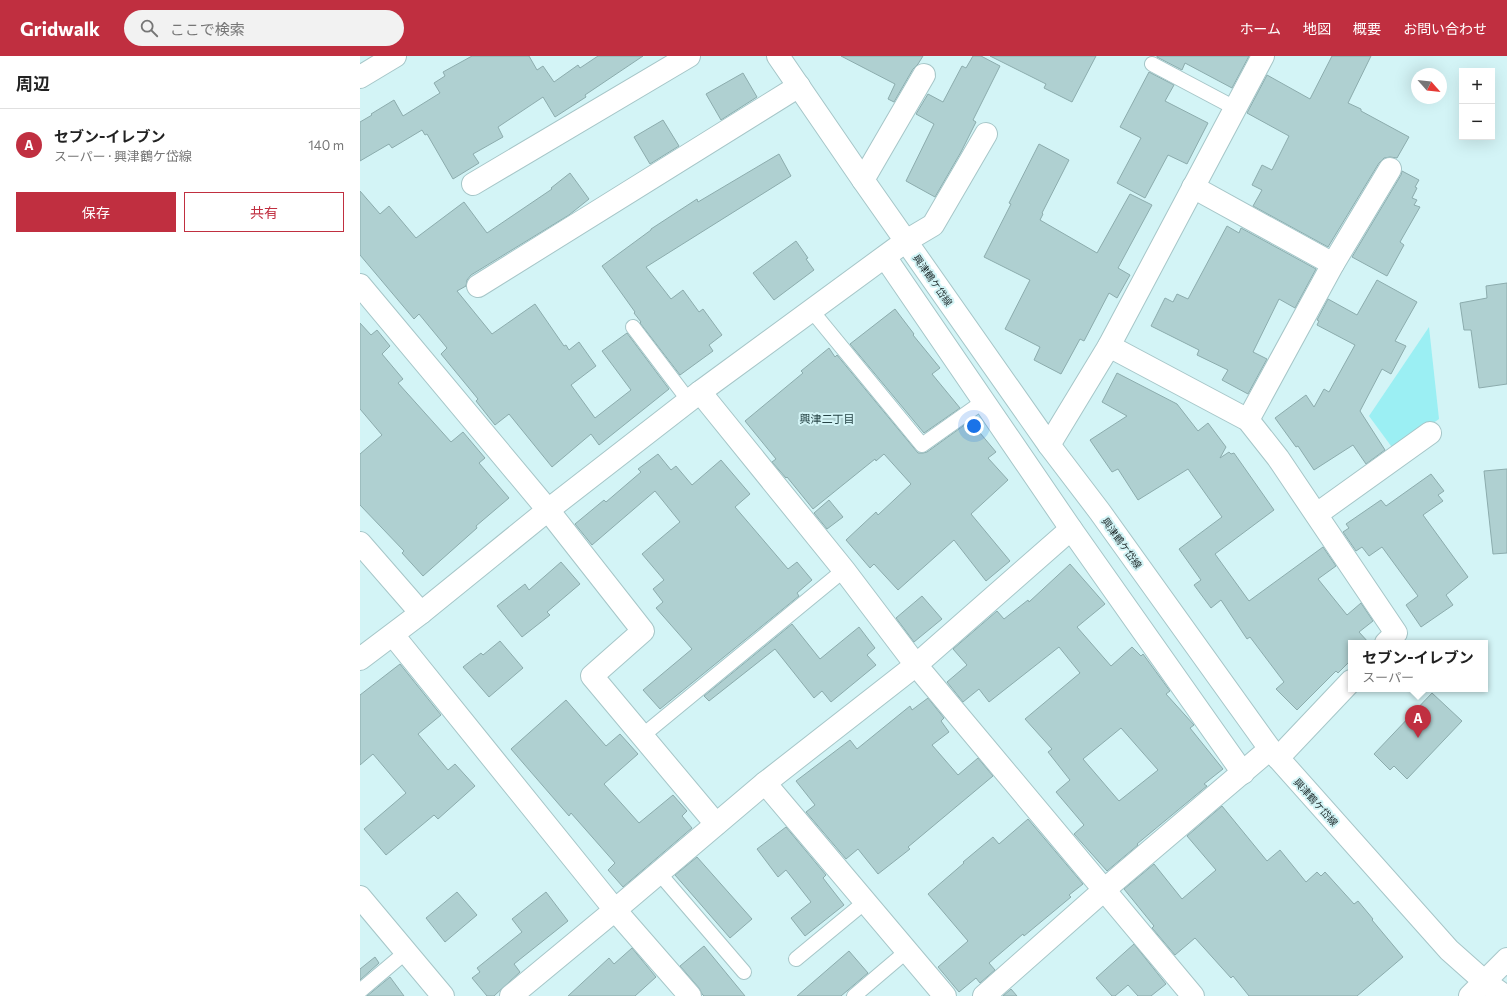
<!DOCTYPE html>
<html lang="ja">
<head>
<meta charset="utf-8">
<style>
	body { margin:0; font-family:Commissioner,"Noto Sans JP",sans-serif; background:#f2f2f2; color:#222 }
	.controls { position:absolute; right:12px; top:12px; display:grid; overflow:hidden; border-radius:0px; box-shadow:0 4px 16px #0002 }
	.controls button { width:36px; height:36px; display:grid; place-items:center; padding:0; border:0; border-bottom:1px solid #e0e0e0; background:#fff; color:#222; font:20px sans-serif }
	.compass { position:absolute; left:1051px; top:12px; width:36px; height:36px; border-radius:50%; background:#fff; box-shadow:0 4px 16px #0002; rotate:117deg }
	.you { position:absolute; left:614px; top:370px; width:14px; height:14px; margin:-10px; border:3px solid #fff; border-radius:50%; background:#1a73e8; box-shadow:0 0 0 6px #1a73e833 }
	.badge { display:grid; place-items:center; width:26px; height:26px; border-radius:50%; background:#c02f40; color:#fff; font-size:13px; font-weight:700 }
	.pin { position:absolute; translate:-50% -33px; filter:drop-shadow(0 1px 2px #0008) }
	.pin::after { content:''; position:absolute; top:21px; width:14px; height:12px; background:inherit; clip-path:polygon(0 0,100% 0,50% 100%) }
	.popup { position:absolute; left:988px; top:584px; width:140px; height:52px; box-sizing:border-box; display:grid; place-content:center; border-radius:0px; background:#fff; filter:drop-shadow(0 1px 3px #0005); font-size:13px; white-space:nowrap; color:#767676 }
	.popup b { font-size:15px; color:#222 }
	.popup::after { content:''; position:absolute; left:50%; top:100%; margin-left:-8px; border:8px solid transparent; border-top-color:#fff }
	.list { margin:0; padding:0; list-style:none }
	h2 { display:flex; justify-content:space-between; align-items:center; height:52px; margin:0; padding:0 16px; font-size:17px }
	h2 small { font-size:13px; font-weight:400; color:#767676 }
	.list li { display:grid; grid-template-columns:26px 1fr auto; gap:12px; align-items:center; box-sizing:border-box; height:72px; padding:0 16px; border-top:1px solid #e0e0e0 }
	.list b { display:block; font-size:15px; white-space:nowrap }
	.list p { margin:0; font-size:13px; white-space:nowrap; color:#767676 }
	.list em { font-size:13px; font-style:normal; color:#767676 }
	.actions { display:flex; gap:8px; padding:12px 16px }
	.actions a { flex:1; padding:9px 0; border:1px solid #c02f40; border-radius:0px; text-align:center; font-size:14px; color:#c02f40 }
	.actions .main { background:#c02f40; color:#fff }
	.icon { flex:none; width:22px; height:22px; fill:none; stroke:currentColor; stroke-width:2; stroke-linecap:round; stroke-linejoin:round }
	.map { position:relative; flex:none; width:1147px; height:940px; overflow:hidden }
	header { display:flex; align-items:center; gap:24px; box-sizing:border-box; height:56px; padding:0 20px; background:#c02f40; color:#fff }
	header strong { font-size:19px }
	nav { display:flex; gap:22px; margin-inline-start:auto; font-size:14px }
	.search { width:280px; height:36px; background:#f2f2f2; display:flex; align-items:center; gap:10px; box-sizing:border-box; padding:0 14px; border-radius:22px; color:#767676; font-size:15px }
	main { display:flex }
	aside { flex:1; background:#fff }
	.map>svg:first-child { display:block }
	.green { fill:#9beff3 }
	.building { fill:#afd0d1; stroke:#8cacad; fill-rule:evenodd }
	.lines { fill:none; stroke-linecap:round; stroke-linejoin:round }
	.lane-casing { stroke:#a6c6c8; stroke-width:16 }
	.street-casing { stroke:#a6c6c8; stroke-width:24 }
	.secondary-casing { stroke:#a6c6c8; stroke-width:24 }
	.lane { stroke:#fff; stroke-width:14 }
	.street { stroke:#fff; stroke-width:22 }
	.secondary { stroke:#fff; stroke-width:22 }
	.labels { text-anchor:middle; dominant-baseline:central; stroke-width:4; stroke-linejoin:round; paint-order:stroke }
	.street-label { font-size:10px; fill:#233031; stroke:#d3f4f6 }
	.neighbourhood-label { font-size:11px; fill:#264345; stroke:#d3f4f6 }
</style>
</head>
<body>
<header>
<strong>Gridwalk</strong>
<div class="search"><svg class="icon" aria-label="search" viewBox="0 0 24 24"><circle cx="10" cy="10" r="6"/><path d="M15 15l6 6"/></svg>ここで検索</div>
<nav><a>ホーム</a><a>地図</a><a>概要</a><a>お問い合わせ</a></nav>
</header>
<main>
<aside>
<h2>周辺<small></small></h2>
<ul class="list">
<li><span class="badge">A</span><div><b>セブン-イレブン</b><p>スーパー · 興津鶴ケ岱線</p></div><em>140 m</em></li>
</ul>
<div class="actions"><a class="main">保存</a><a>共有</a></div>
</aside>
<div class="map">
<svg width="1147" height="940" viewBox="0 0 1147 940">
	<rect width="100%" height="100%" fill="#d3f4f6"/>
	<polygon class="green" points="1069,271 1079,363 1034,394 1009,360"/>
	<g class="building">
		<polygon points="112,0 169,0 177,14 183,10 194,26 218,9 220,12 238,0 283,0 225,39 226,41 195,61 183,41 138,71 143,81 113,98 119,107 93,123 67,78 65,79 62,74 32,92 29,88 0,105 0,66 12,59 11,58 34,44 43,60 80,37 74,27 85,20 83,16"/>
		<polygon points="481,0 563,0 558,8 553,13 534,46 528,43 535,28"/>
		<polygon points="613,0 621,0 640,10 613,64 616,66 601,96 575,141 546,125 574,68 556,58 568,38 583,46 602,10 606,12"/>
		<polygon points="630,0 736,0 712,46 684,32 686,28"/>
		<polygon points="797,0 889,0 872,32 825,7 822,14 797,1"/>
		<polygon points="972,0 1011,0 988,47 1001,53 1001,55 1049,81 1037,102 1030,101 1024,102 1019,107 968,191 893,150 902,134 892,129 902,109 912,114 929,80 887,57 907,19 950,43"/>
		<polygon points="789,16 814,29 805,45 848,67 827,108 808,99 785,142 757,127 781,82 760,71"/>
		<polygon points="383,17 397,41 361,64 346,38"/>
		<polygon points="303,64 319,90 290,108 274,81"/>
		<polygon points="679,88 709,104 682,157 683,158 680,164 737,197 770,138 792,149 758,212 770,219 757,242 749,237 724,285 720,283 701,318 674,304 680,291 645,273 670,224 624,201 651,148 649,147"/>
		<polygon points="419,98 431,120 286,211 311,243 323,234 339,256 343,253 362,279 349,289 353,295 320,319 280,267 281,266 274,257 275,256 242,210 291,174 291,173 337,143 338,146"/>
		<polygon points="1042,115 1059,124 1055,131 1057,132 1052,142 1057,144 1054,149 1060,151 1040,186 1044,189 1027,220 992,201 1041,119"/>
		<polygon points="210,117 229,143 209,159 111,219 107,224 106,230 97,235 132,278 175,248 204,290 206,289 209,294 219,286 236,310 211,329 235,362 271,334 242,295 267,277 309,333 239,389 231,378 192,411 149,358 135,369 116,345 118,343 81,298 87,292 59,258 54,263 0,199 0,135 20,158 29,150 56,182 104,146 127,177 192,133 191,132"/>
		<polygon points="867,170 879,177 881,172 956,213 935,252 919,243 893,296 907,303 888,338 862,324 868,314 837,299 839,294 791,270 805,242 813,246 817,238 828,243"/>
		<polygon points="436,185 448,202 446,203 454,214 414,244 393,217"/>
		<polygon points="1017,224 1057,246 1035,285 1046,290 1031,318 1022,313 1000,355 1025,394 1006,408 993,389 954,414 938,390 936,391 915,362 946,339 954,351 964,333 969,336 995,289 957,269 959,265 957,264 968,243 997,259"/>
		<polygon points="1147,227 1147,328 1119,332 1111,274 1104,274 1100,247 1127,242 1126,230"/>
		<polygon points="535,253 554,278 553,279 580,312 572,318 600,352 564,377 490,288"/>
		<polygon points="0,267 11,279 17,274 30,290 22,298 43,323 38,327 91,386 103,376 125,402 119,407 149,442 116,470 117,472 63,520 42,497 44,495 0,449 0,398 22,379 0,353"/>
		<polygon points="469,292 475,301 477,299 558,397 563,397 567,396 610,365 636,396 628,402 648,424 611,458 650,505 626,525 594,484 538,534 514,508 510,512 486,484 516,456 518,459 551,428 524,398 516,405 515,403 453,453 427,421 426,422 412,406 416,403 385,365 443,317 441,315"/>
		<polygon points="757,317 817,348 838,375 848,367 866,391 860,402 869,396 871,398 874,397 914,454 855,498 889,545 963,491 976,510 958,523 987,559 1001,547 1013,565 999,576 1009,587 991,587 991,604 978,617 976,615 937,654 916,633 924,626 890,581 887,583 861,544 851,552 834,529 841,524 819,493 862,461 828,413 778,444 758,413 752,416 730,384 767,360 742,346"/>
		<polygon points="298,398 311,414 316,410 332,429 361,404 390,438 375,451 428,513 437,506 452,524 437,537 439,540 300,653 283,634 332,593 296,552 303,546 293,533 304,524 282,498 320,466 295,435 232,489 215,468 244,444 246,446 281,416 278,413"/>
		<polygon points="1147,413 1147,497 1133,498 1124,415"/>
		<polygon points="1071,418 1084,435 1078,439 1083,445 1063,459 1108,521 1086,539 1093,549 1061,571 1046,549 1058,540 1022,491 1009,500 1002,491 996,495 983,476 989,472 986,468 1021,444 1026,450"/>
		<polygon points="469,444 483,461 467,473 454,457"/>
		<polygon points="201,506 220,528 187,556 190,559 162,581 137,550 165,528 169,534"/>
		<path d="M710 508 745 548 717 571 751 610 772 591 781 600 783 598 810 635 806 638 834 669 830 672 863 713 844 728 847 730 777 788 778 789 747 815 714 778 724 769 696 736 710 724 688 696 692 693 665 663 720 617 699 591 629 646 619 633 603 646 587 626 607 609 593 593 637 555 644 563 668 544 669 546ZM761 672 798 714 759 745 723 703Z"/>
		<polygon points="562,540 582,563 554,586 536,562"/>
		<polygon points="432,568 460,603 499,571 515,592 507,599 516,609 471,646 462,635 454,642 415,593 349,645 344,640"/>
		<polygon points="140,585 163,612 129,641 103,611 121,597 123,599"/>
		<polygon points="40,608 81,659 58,678 88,714 95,708 115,730 78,763 74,759 26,799 4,773 46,737 13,698 0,709 0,639"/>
		<polygon points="1072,637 1102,665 1047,723 1034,710 1030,714 1014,698"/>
		<polygon points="568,642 584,662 581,665 589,676 572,689 598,719 618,702 633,720 548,791 550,793 518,818 498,793 486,803 446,756 455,749 436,725 490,684 497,693 550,650 552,654"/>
		<polygon points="206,644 246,690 260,678 278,698 244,728 279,767 313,739 327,755 322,760 332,772 263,831 248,814 255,807 211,757 209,760 151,693"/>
		<polygon points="862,750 907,805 920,794 946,826 957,816 961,820 965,816 994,848 998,845 1013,863 1012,864 1043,901 997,940 889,940 873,920 871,922 835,882 815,899 792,872 794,870 764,833 794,808 822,843 856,814 827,780"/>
		<polygon points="668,763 723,828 709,839 711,841 664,880 663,878 629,907 635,914 620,927 616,922 599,936 578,911 608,885 568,838 604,807 603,806 633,781 639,788"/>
		<polygon points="426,771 466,819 463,822 484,849 445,880 431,862 451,846 426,814 418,821 397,793"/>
		<polygon points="337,801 392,863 370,882 315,819"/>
		<polygon points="97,836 117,859 85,886 66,862"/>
		<polygon points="186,836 208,865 154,908 160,916 134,940 127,940 112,922 120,916 117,912 162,876 152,863"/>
		<polygon points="774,888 806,928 791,940 778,940 768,929 755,940 752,940 736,922"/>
		<polygon points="344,890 385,940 344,940 342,938 339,932 320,910"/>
		<polygon points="272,892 296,921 275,940 208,940 249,902 254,908"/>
		<polygon points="489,895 508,917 481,940 437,940"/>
		<polygon points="15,901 19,907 0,924 0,913"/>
		<polygon points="30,921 44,940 7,940"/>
		<polygon points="651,933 657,940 643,940"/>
	</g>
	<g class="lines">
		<g class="lane-casing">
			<g id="lane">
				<polyline points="792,8 875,52"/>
				<polyline points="452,255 562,389 624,345"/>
				<polyline points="273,271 329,345"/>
				<polyline points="282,680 484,514"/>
				<polyline points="299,817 384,916"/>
				<polyline points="436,903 505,846"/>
				<polyline points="0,935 46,896"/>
				<polyline points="494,940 547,895"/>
			</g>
		</g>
		<g class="street-casing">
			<g id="street">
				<polyline points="418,0 503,124 689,389 740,456 910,693 1089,894 1125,926 1145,940"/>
				<polyline points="0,21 35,0"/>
				<polyline points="503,124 564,19"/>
				<polyline points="113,128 329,0"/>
				<polyline points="833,131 973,208"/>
				<polyline points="525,201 711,473 883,717"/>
				<polyline points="0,229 188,454 283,575 232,620 356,768"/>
				<polyline points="118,230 439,30"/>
				<polyline points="749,290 888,364 918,402 1036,577 1026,587"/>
				<polyline points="340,336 484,514 556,609 833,940"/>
				<polyline points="888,364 973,208 1030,113"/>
				<polyline points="689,389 749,290 903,0"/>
				<polyline points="957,458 1070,377"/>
				<polyline points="0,487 61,557"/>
				<polyline points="33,579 255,854 405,727 556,609 711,473"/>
				<polyline points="0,603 61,557 188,454 340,336 546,185 573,169 626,78"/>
				<polyline points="918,702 991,625"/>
				<polyline points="405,727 585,940"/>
				<polyline points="0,841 83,940"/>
				<polyline points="151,940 255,854 330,940"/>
				<polyline points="624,940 744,834 910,693"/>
			</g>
		</g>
		<g class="secondary-casing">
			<polyline id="secondary" points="1110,940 1147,903"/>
		</g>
		<use href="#lane" class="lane"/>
		<use href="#street" class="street"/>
		<use href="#secondary" class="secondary"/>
	</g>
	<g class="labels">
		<g class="street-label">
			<text transform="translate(573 224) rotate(55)">興津鶴ケ岱線</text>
			<text transform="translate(762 487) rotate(54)">興津鶴ケ岱線</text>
			<text transform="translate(956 746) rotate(48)">興津鶴ケ岱線</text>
		</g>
		<g class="neighbourhood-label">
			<text x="467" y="362">興津二丁目</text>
		</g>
	</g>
</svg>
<div class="controls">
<button>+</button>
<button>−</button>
</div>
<svg class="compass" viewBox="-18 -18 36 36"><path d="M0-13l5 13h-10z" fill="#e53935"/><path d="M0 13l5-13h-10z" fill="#767676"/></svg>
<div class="you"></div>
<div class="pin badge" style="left:1058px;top:682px">A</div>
<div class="popup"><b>セブン-イレブン</b>スーパー</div>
</div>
</main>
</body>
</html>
